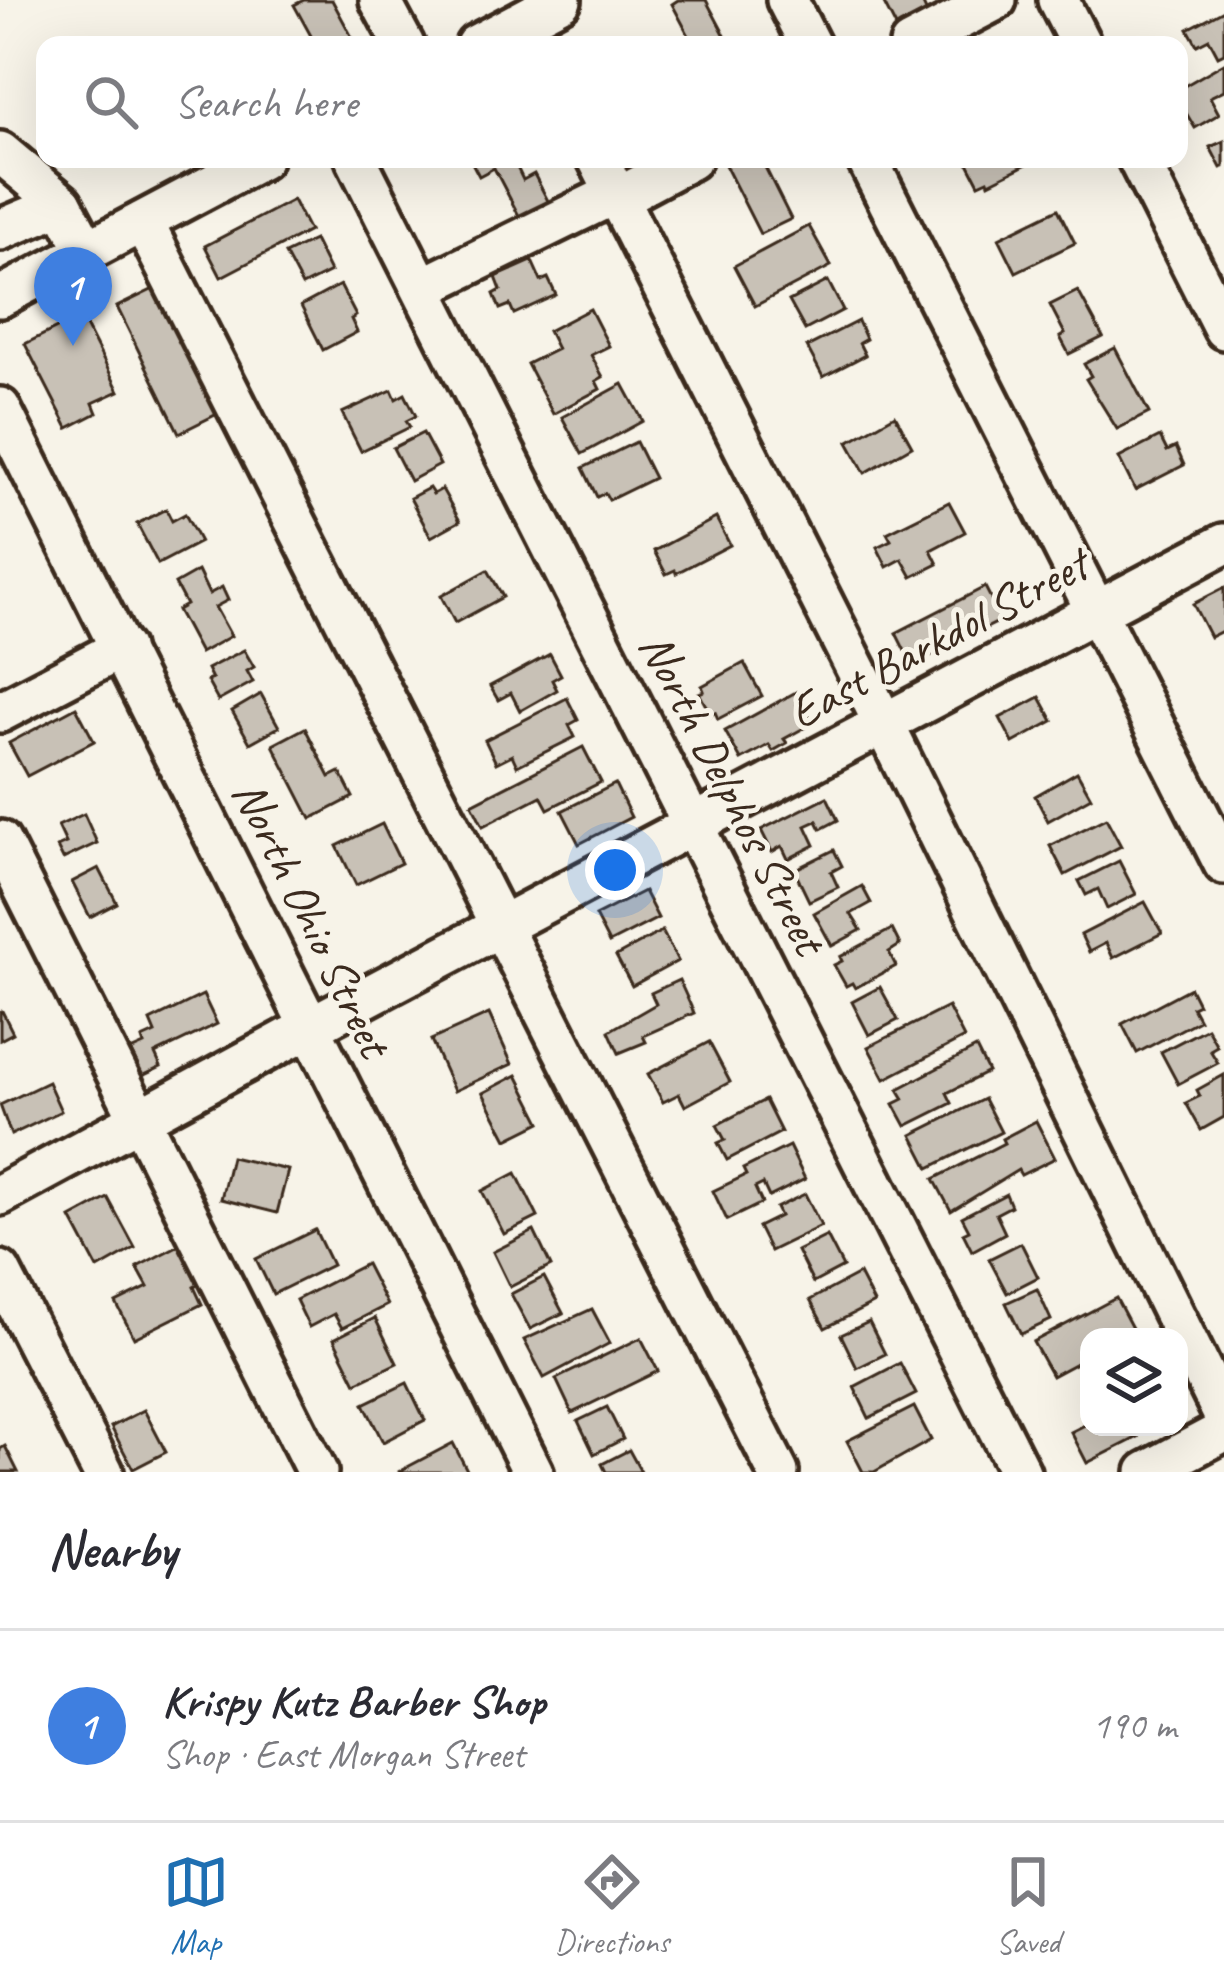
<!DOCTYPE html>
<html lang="en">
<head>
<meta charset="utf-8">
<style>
	body { margin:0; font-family:Caveat,sans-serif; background:#f7f7f7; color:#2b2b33 }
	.controls { position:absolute; right:36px; bottom:36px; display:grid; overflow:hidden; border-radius:24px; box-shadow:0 12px 48px #0002 }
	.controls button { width:108px; height:108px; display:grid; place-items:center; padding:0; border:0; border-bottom:3px solid #e1e1e2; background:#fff; color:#2b2b33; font:60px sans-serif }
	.you { position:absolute; left:615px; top:870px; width:42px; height:42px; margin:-30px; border:9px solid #fff; border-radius:50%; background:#1a73e8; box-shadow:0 0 0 18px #1a73e833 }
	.badge { display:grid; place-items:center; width:78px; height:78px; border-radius:50%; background:#1f6fb2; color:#fff; font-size:39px; font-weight:700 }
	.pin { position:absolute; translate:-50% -99px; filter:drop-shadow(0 3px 6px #0008) }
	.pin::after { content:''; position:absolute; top:63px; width:42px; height:36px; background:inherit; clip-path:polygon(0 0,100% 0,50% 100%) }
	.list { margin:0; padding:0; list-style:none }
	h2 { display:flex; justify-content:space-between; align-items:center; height:156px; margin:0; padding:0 48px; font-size:51px }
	h2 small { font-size:39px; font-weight:400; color:#7c7c81 }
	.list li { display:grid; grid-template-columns:78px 1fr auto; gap:36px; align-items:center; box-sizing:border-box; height:192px; padding:0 48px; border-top:3px solid #e1e1e2 }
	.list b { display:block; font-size:45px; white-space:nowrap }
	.list p { margin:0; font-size:39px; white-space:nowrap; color:#7c7c81 }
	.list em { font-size:39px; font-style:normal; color:#7c7c81 }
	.icon { flex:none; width:66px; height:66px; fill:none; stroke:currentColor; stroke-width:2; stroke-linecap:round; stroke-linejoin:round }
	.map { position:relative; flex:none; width:1224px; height:1472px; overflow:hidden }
	.search { position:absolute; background:#fff; box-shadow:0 12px 48px #0002; left:36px; right:36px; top:36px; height:132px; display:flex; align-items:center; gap:30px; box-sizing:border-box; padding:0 42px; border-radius:24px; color:#7c7c81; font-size:45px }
	.sheet { height:348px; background:#fff }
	nav { display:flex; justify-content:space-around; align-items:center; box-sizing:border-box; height:168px; border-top:3px solid #e1e1e2; background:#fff; font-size:33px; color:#7c7c81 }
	nav a { display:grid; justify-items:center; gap:6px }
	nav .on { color:#1f6fb2 }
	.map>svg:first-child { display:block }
	.building { fill:#c8c1b6; stroke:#3b2a1e; stroke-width:3 }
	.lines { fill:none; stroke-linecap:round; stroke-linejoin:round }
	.minor-casing { stroke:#3b2a1e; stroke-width:48 }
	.minor { stroke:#f7f3e8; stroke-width:39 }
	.labels { text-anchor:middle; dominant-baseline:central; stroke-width:10; stroke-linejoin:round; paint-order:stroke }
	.street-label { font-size:48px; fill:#3b2a1e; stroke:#f7f3e8 }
</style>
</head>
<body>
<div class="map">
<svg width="1224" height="1472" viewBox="0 0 1224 1472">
	<rect width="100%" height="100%" fill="#f7f3e8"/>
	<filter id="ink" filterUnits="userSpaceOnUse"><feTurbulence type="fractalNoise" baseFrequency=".00833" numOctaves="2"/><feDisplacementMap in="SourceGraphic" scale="24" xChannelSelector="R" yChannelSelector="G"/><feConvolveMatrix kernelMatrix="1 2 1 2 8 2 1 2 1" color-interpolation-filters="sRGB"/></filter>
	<g filter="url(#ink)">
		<g class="building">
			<polygon points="304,0 332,0 352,37 336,45 316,45 294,5"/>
			<polygon points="678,0 706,0 730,45 694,45 672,4"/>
			<polygon points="882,0 921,0 931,22 901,37"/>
			<polygon points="1224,10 1224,53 1218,56 1209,39 1197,45 1188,29"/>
			<polygon points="1224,63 1224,90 1210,97 1219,114 1195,128 1179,101 1179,89"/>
			<polygon points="1224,141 1224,167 1221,168 1210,147"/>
			<polygon points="470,159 513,159 523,180 534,174 557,218 528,233 494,168 479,176"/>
			<polygon points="737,159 761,159 791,219 760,234 725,165"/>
			<polygon points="966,159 1029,159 1031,162 989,183 988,180 979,184"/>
			<polygon points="293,200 309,231 221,277 205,246"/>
			<polygon points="1058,209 1075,243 1016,272 999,238"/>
			<polygon points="809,226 831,266 755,306 734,266"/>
			<polygon points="314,240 330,272 302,286 285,254"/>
			<polygon points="532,261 541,281 548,278 556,295 514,314 510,305 500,309 494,294 501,290 496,277"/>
			<polygon points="828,281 843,310 805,330 789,301"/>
			<polygon points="164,284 227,409 179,433 117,307"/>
			<polygon points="340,285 356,316 351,319 357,332 323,350 301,306"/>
			<polygon points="1078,291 1103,337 1069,354 1060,337 1065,334 1050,305"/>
			<polygon points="590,309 609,346 591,355 603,377 596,381 600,389 553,414 527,364 557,349 548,331"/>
			<polygon points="81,316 119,391 93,403 97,413 68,428 25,344"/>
			<polygon points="858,321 866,339 859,343 865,355 823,377 807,347"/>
			<polygon points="1115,348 1149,413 1117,429 1086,379 1091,376 1084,364"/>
			<polygon points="623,384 643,421 582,454 562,417"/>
			<polygon points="392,390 396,399 405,394 416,416 406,421 410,427 361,451 342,413"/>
			<polygon points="895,415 912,446 865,473 848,442"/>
			<polygon points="423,433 440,465 410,481 393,448"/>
			<polygon points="1160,437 1167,451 1176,447 1184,465 1135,490 1119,458"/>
			<polygon points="636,442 654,478 609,500 605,493 597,497 583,468"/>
			<polygon points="429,488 433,494 442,489 460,521 431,537 410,498"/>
			<polygon points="949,502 965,532 931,550 938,564 912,577 902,559 887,567 877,547 891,540 887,533"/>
			<polygon points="166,509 172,521 185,514 200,542 158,564 137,524"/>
			<polygon points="716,518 730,545 676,573 675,570 666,574 654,551"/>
			<polygon points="488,570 503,597 455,623 441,596"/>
			<polygon points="198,571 209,594 222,587 228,600 215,607 231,636 200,653 177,610 186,605 175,584"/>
			<polygon points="985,587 1002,620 912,665 896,633"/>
			<polygon points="1224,588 1224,630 1210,637 1193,604"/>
			<polygon points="244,650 254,667 247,671 253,682 218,701 207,681 212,679 207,669"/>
			<polygon points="550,654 561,675 552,680 557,690 520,711 511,693 498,700 490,686"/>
			<polygon points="744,663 762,696 718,719 715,712 711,715 699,693 704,691 702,686"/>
			<polygon points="796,692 813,723 784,739 787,743 773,751 769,745 741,760 725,731"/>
			<polygon points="261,694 279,727 250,743 232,711"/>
			<polygon points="1040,697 1053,721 1013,743 1000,718"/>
			<polygon points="567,698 578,720 569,725 575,737 517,766 512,755 496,763 485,740"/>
			<polygon points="76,707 94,741 27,776 9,743"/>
			<polygon points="305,728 330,777 340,772 353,797 311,819 273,745"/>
			<polygon points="583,747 601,782 548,809 541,796 483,826 472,804"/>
			<polygon points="1077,772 1091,797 1048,821 1035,796"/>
			<polygon points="615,784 631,817 579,844 562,811"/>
			<polygon points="827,797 838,820 821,829 817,821 806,826 815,845 788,859 782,846 772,852 761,830"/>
			<polygon points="84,814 97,843 63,859 57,847 66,843 58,826"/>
			<polygon points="1106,818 1121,846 1065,875 1050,846"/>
			<polygon points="382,824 401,863 356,885 337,846"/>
			<polygon points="834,850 842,866 831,872 838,887 809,901 794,870"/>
			<polygon points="1119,861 1136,894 1107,909 1098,889 1086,895 1079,881"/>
			<polygon points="99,868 117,903 90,917 72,882"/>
			<polygon points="862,886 871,903 851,914 861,930 832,946 814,913"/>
			<polygon points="644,891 658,918 609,943 595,916"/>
			<polygon points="1145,902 1162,933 1113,958 1106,943 1089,952 1081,935"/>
			<polygon points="892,929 900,945 889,952 896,966 855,988 852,983 846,986 834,965 842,961 840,957"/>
			<polygon points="662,931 678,961 632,986 616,956"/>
			<polygon points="679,980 694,1013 643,1036 646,1042 619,1053 609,1031 656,1004 651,993"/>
			<polygon points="880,987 898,1020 869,1035 852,1002"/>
			<polygon points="1190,988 1198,1004 1192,1007 1199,1020 1137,1053 1122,1024"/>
			<polygon points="203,995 217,1024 155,1054 161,1067 138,1078 126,1053 144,1045 142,1039 155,1033 150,1021"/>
			<polygon points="948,1007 964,1038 885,1079 868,1047"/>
			<polygon points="2,1011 13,1033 0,1040 0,1012"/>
			<polygon points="489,1014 512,1064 454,1091 431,1040"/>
			<polygon points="1207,1028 1217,1046 1210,1050 1218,1063 1178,1084 1161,1052"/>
			<polygon points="709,1042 730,1082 685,1106 679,1094 663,1102 648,1074"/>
			<polygon points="976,1048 988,1072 947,1093 952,1103 906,1126 894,1104 904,1099 898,1089"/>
			<polygon points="517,1075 541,1122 507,1139 483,1093"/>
			<polygon points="1224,1075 1224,1117 1201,1130 1186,1103 1200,1096 1197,1090"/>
			<polygon points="48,1082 61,1111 11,1135 0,1105"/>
			<polygon points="984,1099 1001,1132 929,1168 912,1135"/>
			<polygon points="765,1100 781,1132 727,1160 718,1143 725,1140 717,1125"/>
			<polygon points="1036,1121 1055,1158 1021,1175 1018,1170 951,1211 934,1179 1004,1143 1002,1139"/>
			<polygon points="789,1146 805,1179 769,1197 763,1184 755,1188 762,1203 727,1220 713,1191 746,1175 743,1169"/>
			<polygon points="231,1157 288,1170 277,1213 221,1199"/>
			<polygon points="516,1173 538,1217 504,1234 482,1191"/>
			<polygon points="805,1194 821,1226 770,1251 758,1227 780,1216 776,1208"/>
			<polygon points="1006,1194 1011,1206 996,1214 1005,1233 972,1251 963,1233 969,1230 962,1217"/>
			<polygon points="108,1198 135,1248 98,1269 71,1218"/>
			<polygon points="315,1230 332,1265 273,1294 256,1259"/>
			<polygon points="534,1231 551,1266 510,1287 493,1252"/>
			<polygon points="827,1236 843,1267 813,1283 797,1251"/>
			<polygon points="187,1241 207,1280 194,1287 202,1304 134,1338 116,1303 148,1287 137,1267"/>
			<polygon points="1021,1243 1038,1277 1007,1293 989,1259"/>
			<polygon points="366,1264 387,1305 342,1328 334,1314 309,1327 296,1300"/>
			<polygon points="859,1274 874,1303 825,1328 810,1300"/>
			<polygon points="544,1277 563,1313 530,1329 511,1294"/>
			<polygon points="1037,1289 1051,1320 1021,1334 1006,1303"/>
			<polygon points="1116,1298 1134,1332 1125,1337 1089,1337 1089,1356 1052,1376 1033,1342"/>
			<polygon points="592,1309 610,1343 544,1378 524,1340"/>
			<polygon points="375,1318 397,1363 356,1383 334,1339"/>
			<polygon points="869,1322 885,1354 857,1368 841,1335"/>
			<polygon points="641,1338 658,1371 572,1413 556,1379"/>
			<polygon points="900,1363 916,1394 869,1418 854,1387"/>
			<polygon points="407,1383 425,1420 383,1442 364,1404"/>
			<polygon points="607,1407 623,1439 594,1454 578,1421"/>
			<polygon points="914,1407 931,1440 874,1472 863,1472 847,1441"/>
			<polygon points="144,1410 166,1452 133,1469 111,1427"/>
			<polygon points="1089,1423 1089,1427 1133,1427 1138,1437 1087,1463 1071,1432"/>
			<polygon points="453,1443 468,1472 398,1472"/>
			<polygon points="5,1446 18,1472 0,1472 0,1449"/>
			<polygon points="629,1450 641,1472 606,1472 602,1464"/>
		</g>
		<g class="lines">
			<g class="minor-casing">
				<g id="minor">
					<polyline points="380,0 404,45"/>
					<polyline points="787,0 810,45"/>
					<polyline points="1058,0 1081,45"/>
					<polyline points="476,45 561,0"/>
					<polyline points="910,45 996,0"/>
					<polyline points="0,152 62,204 87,251"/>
					<polyline points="356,159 1020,1472"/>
					<polyline points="598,159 870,696 1224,1416"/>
					<polyline points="867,159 1224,864"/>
					<polyline points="1138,159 1224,329"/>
					<polyline points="618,198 691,159"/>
					<polyline points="143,222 778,1472"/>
					<polyline points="0,230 62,204"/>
					<polyline points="422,288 616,193"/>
					<polyline points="0,297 261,159"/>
					<polyline points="0,408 533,1472"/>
					<polyline points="0,712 122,648"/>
					<polyline points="0,841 317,1472"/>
					<polyline points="0,1195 308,1028 1224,544"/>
					<polyline points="0,1271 103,1472"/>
					<polyline points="1147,1472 1224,1431"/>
				</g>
			</g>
			<use href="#minor" class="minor"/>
		</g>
	</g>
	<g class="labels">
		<g class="street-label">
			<text transform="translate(938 638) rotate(-28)">East Barkdol Street</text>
			<text transform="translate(733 793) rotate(63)">North Delphos Street</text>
			<text transform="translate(312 918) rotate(64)">North Ohio Street</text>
		</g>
	</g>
</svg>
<div class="controls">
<button><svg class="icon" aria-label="layers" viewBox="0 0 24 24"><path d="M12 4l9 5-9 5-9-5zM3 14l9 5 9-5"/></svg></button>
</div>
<div class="you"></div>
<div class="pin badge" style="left:73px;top:346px;background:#3f7fe0">1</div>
<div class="search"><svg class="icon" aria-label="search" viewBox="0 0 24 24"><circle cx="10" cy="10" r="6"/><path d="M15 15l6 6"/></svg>Search here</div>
</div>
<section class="sheet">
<h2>Nearby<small></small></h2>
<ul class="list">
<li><span class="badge" style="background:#3f7fe0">1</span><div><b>Krispy Kutz Barber Shop</b><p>Shop · East Morgan Street</p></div><em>190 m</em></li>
</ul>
</section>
<nav>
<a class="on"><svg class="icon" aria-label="map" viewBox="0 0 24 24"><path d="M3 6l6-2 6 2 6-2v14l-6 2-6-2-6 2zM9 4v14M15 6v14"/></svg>Map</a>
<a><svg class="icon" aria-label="directions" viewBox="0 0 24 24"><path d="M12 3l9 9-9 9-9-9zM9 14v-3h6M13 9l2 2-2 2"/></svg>Directions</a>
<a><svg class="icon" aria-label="saved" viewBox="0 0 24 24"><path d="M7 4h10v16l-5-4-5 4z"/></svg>Saved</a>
</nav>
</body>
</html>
